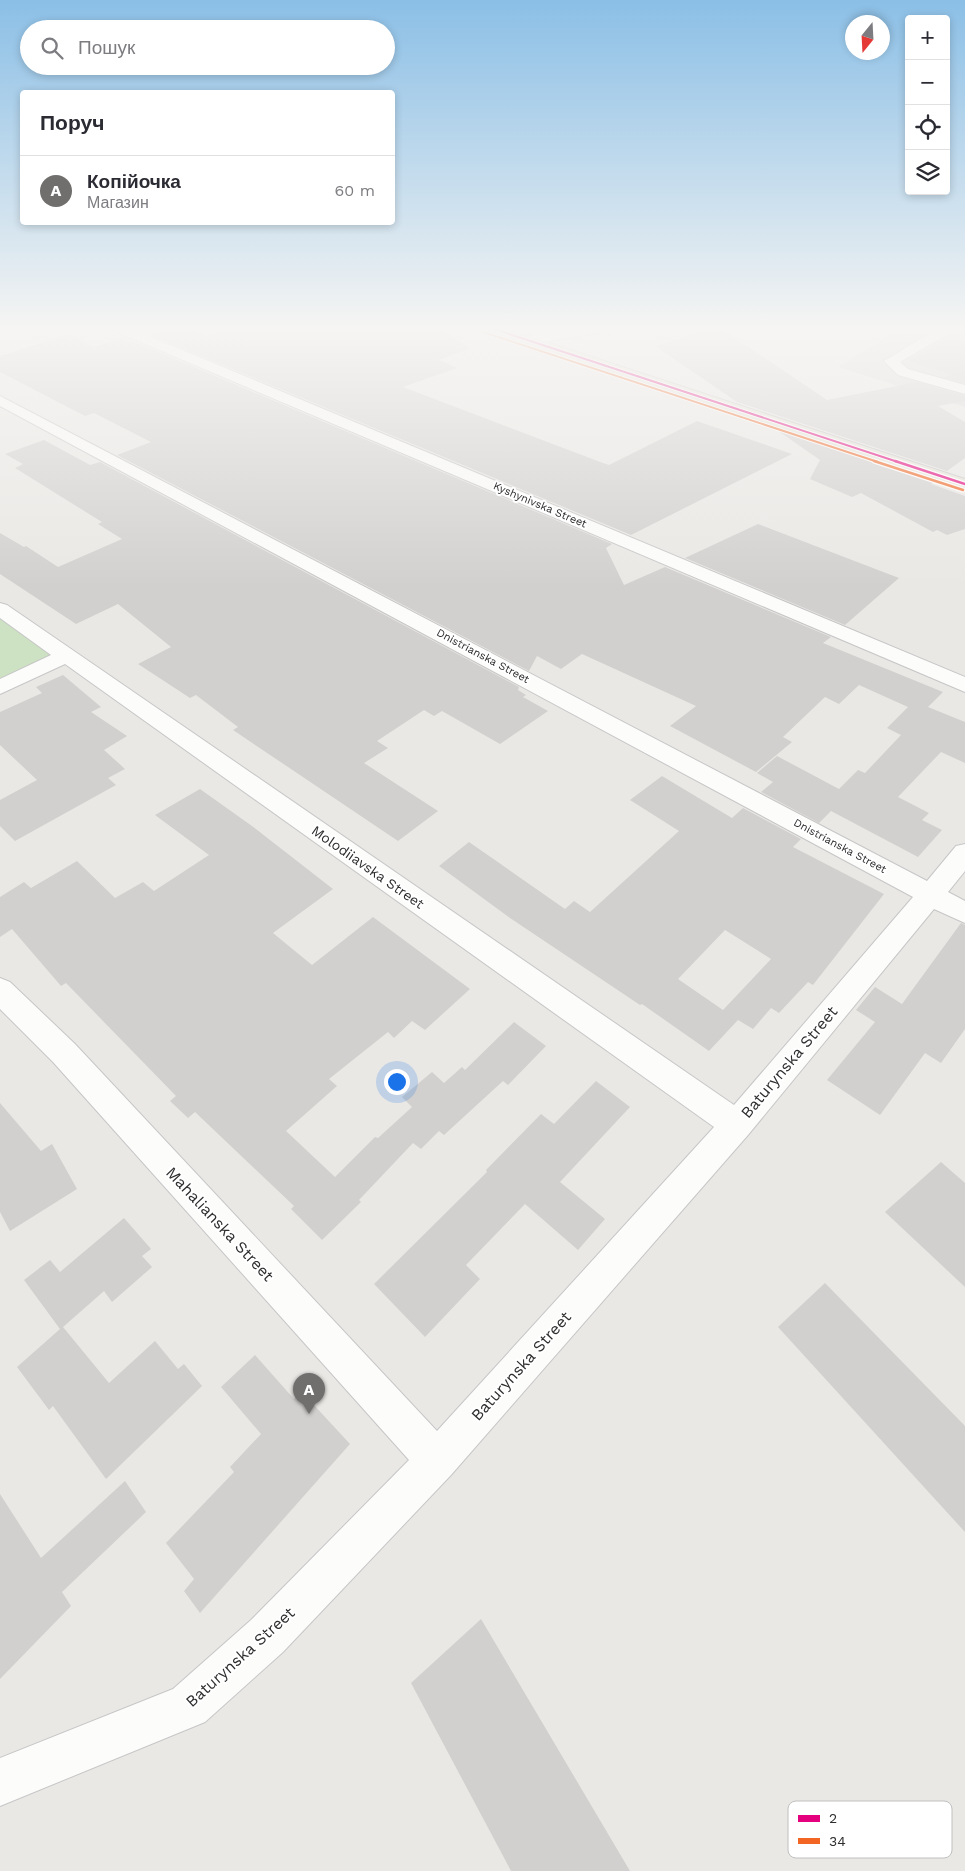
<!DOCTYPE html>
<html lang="uk">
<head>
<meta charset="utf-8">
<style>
	body { margin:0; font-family:"Work Sans",sans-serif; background:#f2f2f3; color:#2b2b33 }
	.controls { position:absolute; right:15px; top:15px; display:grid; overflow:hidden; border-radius:5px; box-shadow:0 2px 8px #0003 }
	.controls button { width:45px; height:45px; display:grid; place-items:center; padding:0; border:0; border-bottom:1px solid #e1e1e2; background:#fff; color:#2b2b33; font:25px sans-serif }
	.compass { position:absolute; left:845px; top:15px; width:45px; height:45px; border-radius:50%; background:#fff; box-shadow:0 2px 8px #0003; rotate:198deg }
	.you { position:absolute; left:396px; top:1081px; width:18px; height:18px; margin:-12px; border:4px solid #fff; border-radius:50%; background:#1a73e8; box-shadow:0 0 0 8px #1a73e833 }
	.badge { display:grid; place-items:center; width:32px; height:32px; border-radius:50%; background:#706f6e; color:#fff; font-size:16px; font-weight:700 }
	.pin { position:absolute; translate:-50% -41px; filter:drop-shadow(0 1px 2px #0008) }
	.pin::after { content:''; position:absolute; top:26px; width:18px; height:15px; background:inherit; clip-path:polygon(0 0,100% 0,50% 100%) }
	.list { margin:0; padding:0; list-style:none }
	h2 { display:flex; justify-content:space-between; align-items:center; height:65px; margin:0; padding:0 20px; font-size:21px }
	h2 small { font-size:16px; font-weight:400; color:#7c7c81 }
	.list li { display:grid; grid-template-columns:32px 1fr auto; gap:15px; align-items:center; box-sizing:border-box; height:70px; padding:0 20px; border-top:1px solid #e1e1e2 }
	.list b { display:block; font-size:19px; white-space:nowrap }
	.list p { margin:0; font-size:16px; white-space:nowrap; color:#7c7c81 }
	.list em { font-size:16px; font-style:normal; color:#7c7c81 }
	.icon { flex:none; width:28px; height:28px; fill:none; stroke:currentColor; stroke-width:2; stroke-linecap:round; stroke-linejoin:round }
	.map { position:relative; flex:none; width:965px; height:1871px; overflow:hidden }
	.search { position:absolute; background:#fff; box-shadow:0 2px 8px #0003; left:20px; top:20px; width:375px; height:55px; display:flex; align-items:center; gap:12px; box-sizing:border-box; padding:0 18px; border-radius:28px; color:#7c7c81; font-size:19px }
	.panel { position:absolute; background:#fff; box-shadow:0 2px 8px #0003; left:20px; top:90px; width:375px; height:135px; border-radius:5px }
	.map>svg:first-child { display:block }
	.industrial { fill:#dbd9db }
	.green { fill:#cde2c2 }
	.building { fill:#d2d0ce; fill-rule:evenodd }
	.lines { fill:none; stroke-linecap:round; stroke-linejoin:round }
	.minor-casing { stroke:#c7c6c7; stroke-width:2 }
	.major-casing { stroke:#c6c5c4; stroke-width:2 }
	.minor { fill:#fcfcfb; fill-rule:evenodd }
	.major { fill:#e6e3d8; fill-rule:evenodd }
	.bus-1-far1-casing { stroke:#fff; stroke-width:4 }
	.bus-1-casing { stroke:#fff; stroke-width:5 }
	.bus-2-far1-casing { stroke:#fff; stroke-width:4 }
	.bus-2-casing { stroke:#fff; stroke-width:5 }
	.bus-1-far1 { stroke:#e5007d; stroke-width:2 }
	.bus-1 { stroke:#e5007d; stroke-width:2.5 }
	.bus-2-far1 { stroke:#f26522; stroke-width:2 }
	.bus-2 { stroke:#f26522; stroke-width:2.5 }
	.labels { text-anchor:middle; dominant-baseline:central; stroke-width:4; stroke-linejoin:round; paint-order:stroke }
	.far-street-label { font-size:11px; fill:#2e2e2e; stroke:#fff }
	.street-label { font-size:14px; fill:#2e2e2e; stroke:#fff }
	.near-street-label { font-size:16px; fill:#2e2e2e; stroke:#fff }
	.key { fill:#fff; stroke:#c0c0c0; stroke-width:1 }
	.key-label { font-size:14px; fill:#2e2e2e }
</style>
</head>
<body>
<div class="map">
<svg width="965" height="1871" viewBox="0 0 965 1871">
	<rect width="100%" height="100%" fill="#eae8e5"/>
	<polygon class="industrial" points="910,326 965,326 965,407 838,367 902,328"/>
	<polygon class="green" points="0,608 68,655 0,688"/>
	<g class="building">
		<polygon points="178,326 208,335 236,326 435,326 470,348 439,360 457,368 403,387 603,463 609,465 697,421 792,454 631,535 151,335"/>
		<polygon points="719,327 827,400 917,382 965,396 965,401 938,406 965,422 965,458 947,471 737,402 655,346"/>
		<polygon points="69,334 94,347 120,338 129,342 133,341 612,544 606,548 624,585 665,567 831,637 823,643 943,692 928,707 965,722 965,763 941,752 898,797 929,813 922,820 942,830 918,857 831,811 819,823 761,792 773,782 757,773 777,756 839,789 858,770 865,773 901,735 887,728 908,707 859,685 839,704 825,697 783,737 792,742 756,772 670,726 696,706 582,654 561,669 537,656 529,671 117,455 151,442 94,413 85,416 0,372 0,356"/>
		<polygon points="948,337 965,342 965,383 943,377 953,375 908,361"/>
		<polygon points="774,428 935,481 931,484 965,496 965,529 947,535 937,530 933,532 861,493 852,497 810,479 820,460"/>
		<polygon points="44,440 90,465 100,462 519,687 518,690 526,695 523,697 548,711 500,744 442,711 434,716 424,710 377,741 388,748 364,763 438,811 398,841 233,730 238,727 196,695 190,698 138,664 171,647 118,604 76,624 0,574 0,533 24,547 26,546 58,567 122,539 98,524 102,522 15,468 23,464 5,454"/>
		<polygon points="758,524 899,578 845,625 685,558"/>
		<polygon points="63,675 101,707 91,712 127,736 104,750 125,769 108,778 116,785 15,841 0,826 0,800 37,780 0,745 0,712 42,693 36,687"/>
		<path d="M662 776 732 818 743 808 801 839 793 847 884 894 813 985 808 982 779 1013 771 1008 753 1029 738 1020 709 1051 642 1004 640 1005 510 918 439 866 469 842 565 909 574 901 590 912 679 831 630 800ZM725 930 771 959 723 1010 678 979Z"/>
		<polygon points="200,789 252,826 333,889 273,933 312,965 373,917 470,989 425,1030 412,1021 394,1038 388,1032 329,1079 337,1086 286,1131 335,1177 375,1137 378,1138 412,1107 402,1097 432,1072 444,1083 462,1067 465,1070 514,1022 546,1046 508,1085 503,1081 444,1135 439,1131 421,1149 413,1143 359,1200 361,1202 322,1240 291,1209 294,1206 195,1112 188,1118 170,1101 176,1096 66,983 61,986 12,929 0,937 0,897 24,882 31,888 77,861 115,898 143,882 154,891 209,855 155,815"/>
		<polygon points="961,923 965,925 965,1029 941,1063 925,1053 880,1115 827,1080 875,1022 856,1010 875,987 902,1004"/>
		<polygon points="596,1081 630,1107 560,1182 605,1219 578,1250 525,1204 466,1265 480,1279 425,1337 374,1284 487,1172 486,1170 541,1114 554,1124"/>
		<polygon points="0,1103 41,1151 52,1144 77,1189 10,1231 0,1212"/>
		<polygon points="941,1162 965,1183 965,1287 885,1212"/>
		<polygon points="124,1218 151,1249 142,1256 152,1267 112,1302 104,1291 63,1327 109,1383 155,1341 178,1369 184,1364 202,1386 106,1479 53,1406 49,1410 17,1367 60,1329 24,1280 50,1260 60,1272"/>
		<polygon points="825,1283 965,1426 965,1532 778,1327"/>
		<polygon points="255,1355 294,1399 301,1391 350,1444 200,1613 184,1591 194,1579 166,1543 234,1472 230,1467 261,1434 221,1387"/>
		<polygon points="125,1481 146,1512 62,1592 71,1606 0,1679 0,1494 41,1558"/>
		<polygon points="481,1619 630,1871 511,1871 411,1683"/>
	</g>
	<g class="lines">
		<g class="minor-casing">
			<g id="minor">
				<polygon points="109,326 125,326 965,677 965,692 110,329"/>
				<polygon points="593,326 619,326 613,330 531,344 524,340 531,336"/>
				<polygon points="942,326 965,326 965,333 950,333 900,362 908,369 965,385 965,394 898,375 884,361"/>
				<polygon points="0,396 927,881 956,846 965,844 965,871 948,892 965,901 965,923 934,909 748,1135 451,1475 283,1652 205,1722 0,1806 0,1758 173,1689 251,1620 409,1460 53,1062 0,1009 0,978 10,982 75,1044 437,1431 714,1127 65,664 0,694 0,679 51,655 0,618 0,603 7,605 74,651 734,1105 913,897 0,406"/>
			</g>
		</g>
		<g class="major-casing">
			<polygon id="major" points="479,326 497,326 965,479 965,489 480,329"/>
		</g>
		<use href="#minor" class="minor"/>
		<use href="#major" class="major"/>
		<g class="bus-1-far1-casing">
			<polyline id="bus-1-far1" points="485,326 898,462"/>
		</g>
		<g class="bus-1-casing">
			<polyline id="bus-1" points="895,461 965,484"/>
		</g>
		<g class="bus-2-far1-casing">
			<polyline id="bus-2-far1" points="483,332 878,462"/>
		</g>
		<g class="bus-2-casing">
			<polyline id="bus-2" points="874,461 963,490"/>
		</g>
		<use href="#bus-1-far1" class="bus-1-far1"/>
		<use href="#bus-1" class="bus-1"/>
		<use href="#bus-2-far1" class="bus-2-far1"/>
		<use href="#bus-2" class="bus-2"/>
	</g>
	<linearGradient id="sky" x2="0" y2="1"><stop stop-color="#8bbfe6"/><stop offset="0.56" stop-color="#f6f5f3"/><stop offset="1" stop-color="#f6f5f3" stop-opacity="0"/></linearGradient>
	<rect width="965" height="587" fill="url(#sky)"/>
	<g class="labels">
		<g class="far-street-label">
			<text transform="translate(540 505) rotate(23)">Kyshynivska Street</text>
			<text transform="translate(483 656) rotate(28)">Dnistrianska Street</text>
			<text transform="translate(840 846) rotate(28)">Dnistrianska Street</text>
		</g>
		<g class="street-label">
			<text transform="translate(368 867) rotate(35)">Molodiiavska Street</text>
		</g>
		<g class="near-street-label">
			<text transform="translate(789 1062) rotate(-50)">Baturynska Street</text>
			<text transform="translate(220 1224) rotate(47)">Mahalianska Street</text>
			<text transform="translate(521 1366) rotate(-48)">Baturynska Street</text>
			<text transform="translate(240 1657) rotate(-42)">Baturynska Street</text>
		</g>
	</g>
	<rect x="788" y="1801" width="164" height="57" rx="8" class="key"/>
	<rect x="798" y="1815" width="22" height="7" fill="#e5007d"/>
	<rect x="798" y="1838" width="22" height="6" fill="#f26522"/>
	<g class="key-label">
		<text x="829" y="1823">2</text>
		<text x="829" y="1846">34</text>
	</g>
</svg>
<div class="controls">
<button>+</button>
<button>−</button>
<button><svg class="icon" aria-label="locate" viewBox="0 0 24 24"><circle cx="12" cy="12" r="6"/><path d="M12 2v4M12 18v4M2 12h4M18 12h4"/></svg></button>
<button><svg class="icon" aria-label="layers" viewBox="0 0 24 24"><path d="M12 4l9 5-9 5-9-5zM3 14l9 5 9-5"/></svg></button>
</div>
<svg class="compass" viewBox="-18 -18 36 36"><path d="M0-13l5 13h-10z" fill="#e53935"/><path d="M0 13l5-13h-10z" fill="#7c7c81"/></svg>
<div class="you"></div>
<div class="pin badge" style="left:309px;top:1414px">A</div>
<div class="search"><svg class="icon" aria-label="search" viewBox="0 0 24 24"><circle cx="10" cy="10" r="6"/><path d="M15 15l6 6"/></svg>Пошук</div>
<section class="panel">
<h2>Поруч<small></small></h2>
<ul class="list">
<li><span class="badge">A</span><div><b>Копійочка</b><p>Магазин</p></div><em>60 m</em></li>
</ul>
</section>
</div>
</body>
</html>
